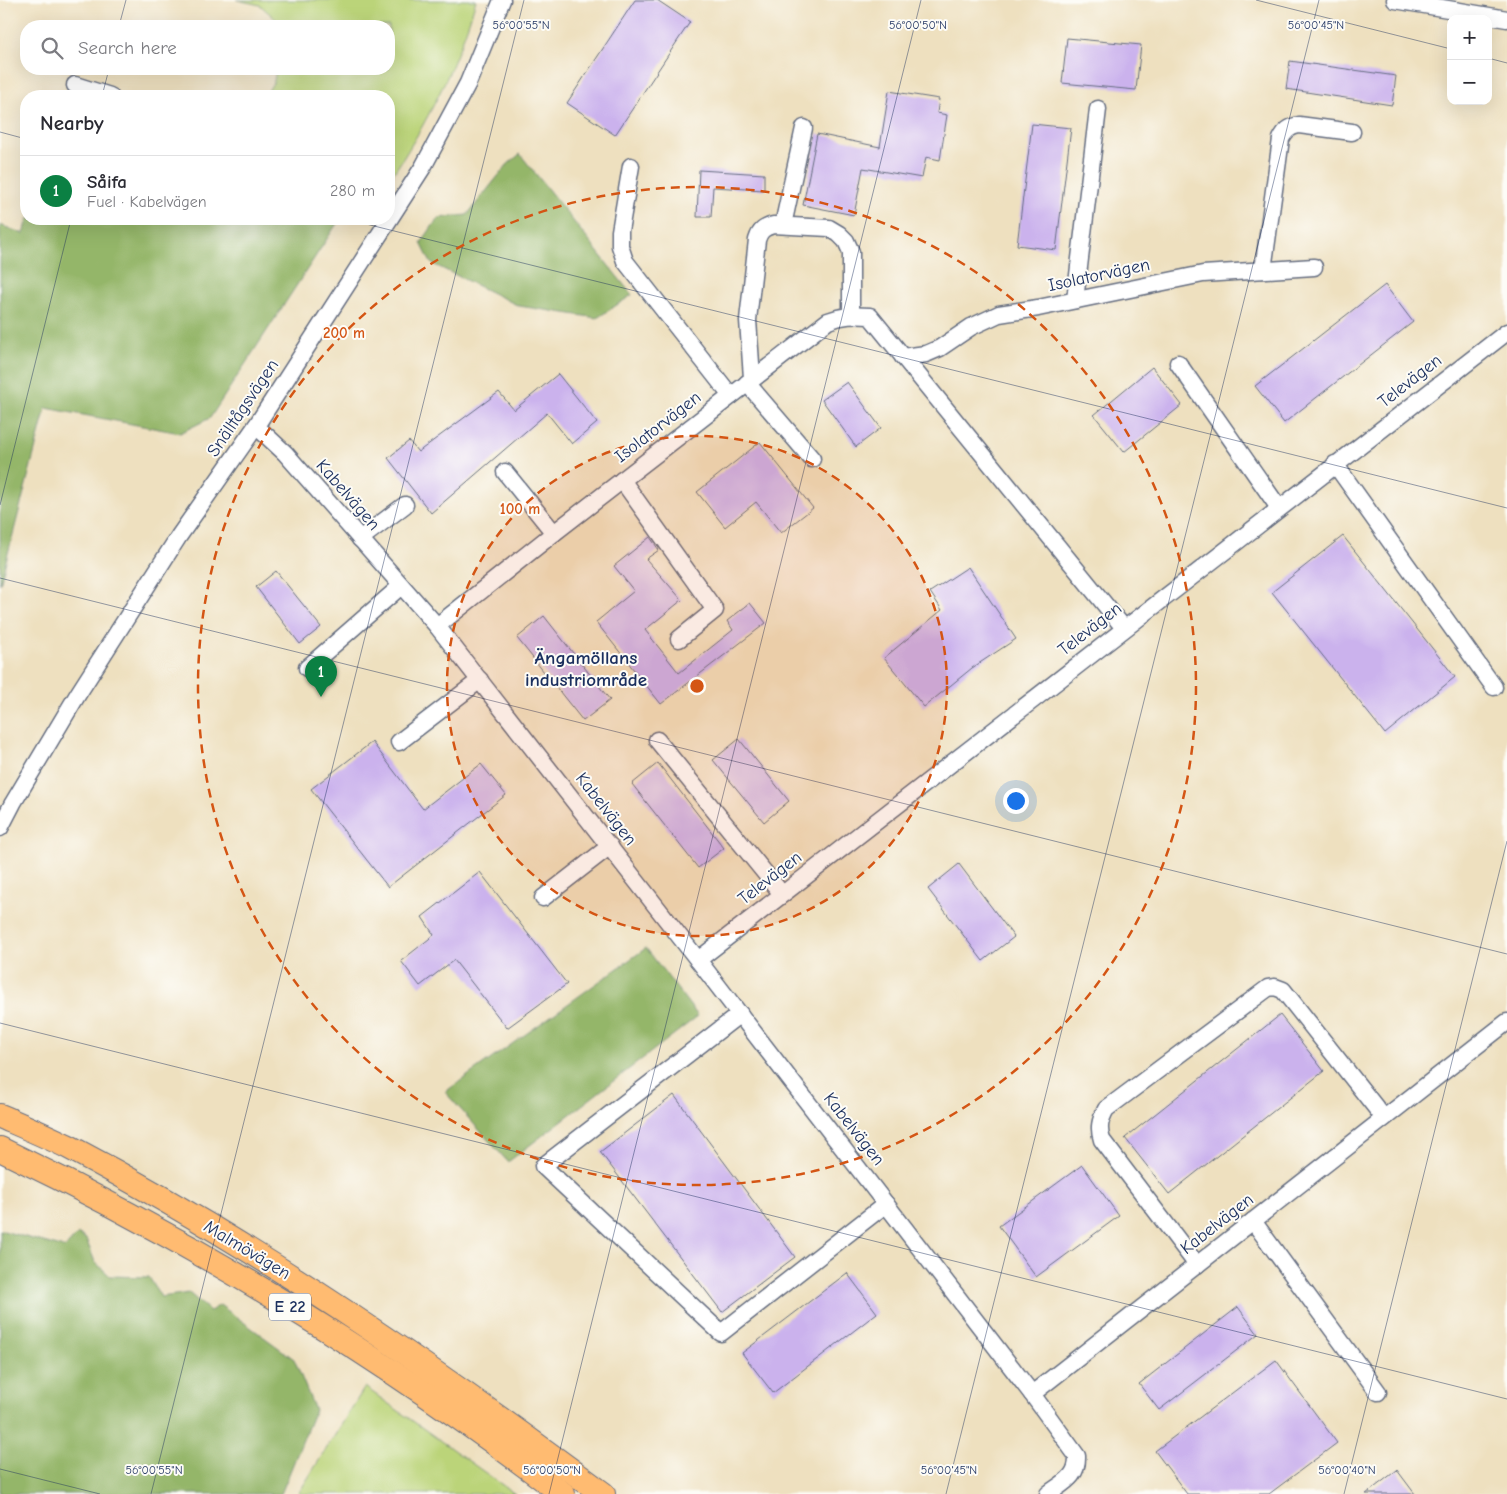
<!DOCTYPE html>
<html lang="en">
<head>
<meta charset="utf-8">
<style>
	body { margin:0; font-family:"Comic Neue",sans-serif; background:#f7f7f7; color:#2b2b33 }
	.controls { position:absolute; right:15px; top:15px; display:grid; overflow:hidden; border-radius:10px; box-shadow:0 5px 20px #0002 }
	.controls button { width:45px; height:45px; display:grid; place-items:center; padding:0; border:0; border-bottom:1px solid #e1e1e2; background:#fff; color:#2b2b33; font:25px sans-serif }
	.you { position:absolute; left:1015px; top:800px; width:18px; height:18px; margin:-12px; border:4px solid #fff; border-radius:50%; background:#1a73e8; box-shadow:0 0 0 8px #1a73e833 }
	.badge { display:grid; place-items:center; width:32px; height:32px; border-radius:50%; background:#0b8043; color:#fff; font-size:16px; font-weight:700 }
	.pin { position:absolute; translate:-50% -41px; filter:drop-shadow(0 1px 2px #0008) }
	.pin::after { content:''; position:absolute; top:26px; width:18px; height:15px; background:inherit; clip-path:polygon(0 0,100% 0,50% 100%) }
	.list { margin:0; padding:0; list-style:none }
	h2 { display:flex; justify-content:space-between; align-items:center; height:65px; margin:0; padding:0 20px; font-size:21px }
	h2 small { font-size:16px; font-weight:400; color:#7c7c81 }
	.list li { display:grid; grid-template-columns:32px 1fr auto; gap:15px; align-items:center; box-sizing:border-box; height:70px; padding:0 20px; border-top:1px solid #e1e1e2 }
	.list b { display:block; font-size:19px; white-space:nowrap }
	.list p { margin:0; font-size:16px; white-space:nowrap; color:#7c7c81 }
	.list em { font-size:16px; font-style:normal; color:#7c7c81 }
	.icon { flex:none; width:28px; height:28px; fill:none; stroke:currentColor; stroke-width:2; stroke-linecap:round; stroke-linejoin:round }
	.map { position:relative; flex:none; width:1507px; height:1494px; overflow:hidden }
	.search { position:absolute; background:#fff; box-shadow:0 5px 20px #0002; left:20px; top:20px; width:375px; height:55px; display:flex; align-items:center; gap:12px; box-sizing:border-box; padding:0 18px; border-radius:20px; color:#7c7c81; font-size:19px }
	.panel { position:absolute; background:#fff; box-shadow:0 5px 20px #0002; left:20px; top:90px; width:375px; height:135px; border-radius:20px }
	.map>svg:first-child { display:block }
	.green { fill:#bbd479; stroke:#6b826c }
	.forest { fill:#94b669; stroke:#587264 }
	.building { fill:#cbb2ed }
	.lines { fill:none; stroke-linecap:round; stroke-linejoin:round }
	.minor-casing { stroke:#656d80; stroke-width:19 }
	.highway-casing { stroke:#656d80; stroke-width:26 }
	.minor { stroke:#fff; stroke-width:16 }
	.highway { stroke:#ffbb71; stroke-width:24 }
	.ticks { fill:none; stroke:#1b2f5e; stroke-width:1; stroke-opacity:0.45 }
	.ring { fill:none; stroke:#d45514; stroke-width:2.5; stroke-dasharray:9 6 }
	.labels { text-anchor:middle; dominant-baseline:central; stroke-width:4; stroke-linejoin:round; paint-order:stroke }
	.shield { fill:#fdfcf7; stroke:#5f6c8c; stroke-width:1 }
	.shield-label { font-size:16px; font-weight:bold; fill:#1b2f5e }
	.street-label { font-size:18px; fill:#1b2f5e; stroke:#fdfcf7 }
	.neighbourhood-label { font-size:19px; font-weight:bold; fill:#1b2f5e; stroke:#fdfcf7 }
	.ticks-label { font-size:12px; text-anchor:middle; fill:#1b2f5e; stroke:#fdfcf7; stroke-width:4; stroke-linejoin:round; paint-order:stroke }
	.centre { fill:#d45514; stroke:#fdfcf7; stroke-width:2.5 }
	.ring-label { font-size:15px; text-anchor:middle; font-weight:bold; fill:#d45514; stroke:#fdfcf7; stroke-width:4; stroke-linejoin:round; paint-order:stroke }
</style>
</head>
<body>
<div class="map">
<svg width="1507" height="1494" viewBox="0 0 1507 1494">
	<rect width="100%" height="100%" fill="#fdfcf7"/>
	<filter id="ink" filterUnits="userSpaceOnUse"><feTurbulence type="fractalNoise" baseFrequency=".02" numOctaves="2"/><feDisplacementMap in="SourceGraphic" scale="10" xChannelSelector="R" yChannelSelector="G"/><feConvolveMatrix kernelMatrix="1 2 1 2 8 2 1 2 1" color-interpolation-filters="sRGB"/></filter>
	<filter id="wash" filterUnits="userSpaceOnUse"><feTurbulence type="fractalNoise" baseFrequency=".0096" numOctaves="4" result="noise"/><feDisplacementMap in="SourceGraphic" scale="20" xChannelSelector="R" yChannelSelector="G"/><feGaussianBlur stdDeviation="1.12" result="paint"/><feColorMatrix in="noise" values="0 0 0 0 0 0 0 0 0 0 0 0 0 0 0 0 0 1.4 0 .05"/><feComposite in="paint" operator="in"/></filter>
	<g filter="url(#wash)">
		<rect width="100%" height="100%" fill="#eee0bf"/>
		<g class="green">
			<path d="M237 0H476C457 64 427 124 389 180V96H265L274 81 276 69H389V26H279V22L260 5Z"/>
			<polygon points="365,1387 515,1494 298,1494"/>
		</g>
		<g class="forest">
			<polygon points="520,154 632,295 597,318 519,306 431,263 421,243 438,218 467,215 507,165"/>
			<polygon points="28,219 328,219 338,222 210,418 180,433 46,408 0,584 0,225 24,234"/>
			<polygon points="646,948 698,1016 508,1162 445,1092"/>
			<polygon points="0,1230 65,1248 78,1234 86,1239 95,1262 110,1276 149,1277 161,1297 189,1293 210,1311 220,1305 294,1359 315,1410 281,1494 0,1494"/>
		</g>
		<g id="blocks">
			<g class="building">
				<polygon points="635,0 657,0 690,22 615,135 567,103"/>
				<polygon points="1067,38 1141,45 1136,90 1062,83"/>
				<polygon points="1290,61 1396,76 1392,105 1286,89"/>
				<polygon points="889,91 939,99 937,113 947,115 940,160 926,157 922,178 863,168 854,215 803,205 817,134 880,147"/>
				<polygon points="1032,124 1071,128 1056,250 1017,245"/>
				<polygon points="699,170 764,174 764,190 713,187 711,217 697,217"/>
				<polygon points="1385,285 1413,322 1284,423 1255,386"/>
				<polygon points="1152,367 1182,405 1124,452 1094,415"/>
				<polygon points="558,374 597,423 572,444 547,413 431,513 388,458 409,441 418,452 499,392 514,410"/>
				<polygon points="847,382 881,428 856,447 822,400"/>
				<polygon points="760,442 813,508 781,533 756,502 725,527 697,492"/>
				<polygon points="1343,536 1455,677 1385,734 1272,592"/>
				<polygon points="650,537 659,550 646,559 682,600 645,630 679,673 733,630 727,621 750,603 766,623 661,704 596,622 634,591 614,566"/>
				<polygon points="968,567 1016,639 972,668 924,707 884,658 942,610 930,592"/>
				<polygon points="276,571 321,627 300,644 256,587"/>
				<polygon points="544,616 610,700 583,721 517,638"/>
				<polygon points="739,739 789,801 764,822 713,760"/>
				<polygon points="372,742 423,809 481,764 506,795 388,887 311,789"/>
				<polygon points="658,763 724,848 698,868 632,784"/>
				<polygon points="959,864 1014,937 983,961 928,889"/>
				<polygon points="480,872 567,984 507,1028 454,960 420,986 401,961 434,935 422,917"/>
				<polygon points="1280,1015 1324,1071 1169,1194 1125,1138"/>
				<polygon points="674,1095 795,1257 722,1312 600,1152"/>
				<polygon points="1082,1165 1119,1216 1036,1277 999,1226"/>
				<polygon points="847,1273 877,1313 773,1393 742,1353"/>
				<polygon points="1238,1307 1258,1334 1159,1410 1139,1384"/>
				<polygon points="1276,1360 1337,1443 1269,1494 1187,1494 1155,1451"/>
				<polygon points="1397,1470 1415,1494 1366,1494"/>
			</g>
		</g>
	</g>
	<g filter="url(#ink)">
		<use href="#blocks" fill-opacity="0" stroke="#656d80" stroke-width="1"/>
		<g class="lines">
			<g class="minor-casing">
				<g id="minor">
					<polyline points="1395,0 1507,19"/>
					<polyline points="75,85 110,96"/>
					<polyline points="631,166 620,231 620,246 625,261 731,396"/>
					<polyline points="783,225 804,128"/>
					<path d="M1263 270 1281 139C1285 131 1289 127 1299 125L1352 132"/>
					<polyline points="1075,300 1098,109"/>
					<polyline points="903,357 926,354 940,348 971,327 999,314 1038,308 1203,274 1314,267"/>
					<polyline points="1178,363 1279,508"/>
					<path d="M752 378 748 320 757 240C760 230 764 228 773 225L829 228 839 234 846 241 851 252V314"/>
					<polyline points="747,383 812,459"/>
					<polyline points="256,426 285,453 437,626 698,960 1032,1394 1507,1022"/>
					<polyline points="1335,464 1494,687"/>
					<polyline points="505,472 554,533"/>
					<polyline points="622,480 715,610 679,639"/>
					<polyline points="360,539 405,505"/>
					<path d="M437 626 554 533 828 321C843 315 854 315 870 316L1124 628"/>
					<polyline points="307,668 401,586"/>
					<polyline points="657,740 782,894"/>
					<polyline points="399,742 480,680"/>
					<polyline points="0,828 13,803 78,694 179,536 256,426 423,167 468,83 502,0"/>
					<polyline points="543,898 610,846"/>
					<polyline points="698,960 1507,332"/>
					<polyline points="740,1014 543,1166 721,1333 886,1204"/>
					<polyline points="1253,1221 1378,1392"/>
					<path d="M1197 1265 1102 1140C1098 1128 1100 1120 1106 1109L1268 988 1275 987 1283 990 1384 1118"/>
					<path d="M1032 1394 1077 1456C1078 1477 1064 1482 1048 1494"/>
				</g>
			</g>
			<g class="highway-casing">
				<g id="highway">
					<path d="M0 1116C23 1126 47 1136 69 1147 257 1246 432 1367 603 1494"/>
					<path d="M0 1149C198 1244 388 1360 563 1494"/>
				</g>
			</g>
			<use href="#minor" class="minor"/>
			<use href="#highway" class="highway"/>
		</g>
	</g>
	<path class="ticks" d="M1256 0 1451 49M119 26 126 0M1488 58 1507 63M102 96 109 69M0 132 26 139M346 219 1507 508M0 505 71 219M0 578 1507 954M0 1023 1507 1399M0 1469 100 1494M151 1494 524 0M549 1494 921 0M946 1494 1319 0M1344 1494 1507 841"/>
	<circle cx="697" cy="686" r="250" fill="#d45514" fill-opacity=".12"/>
	<g class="ring">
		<circle cx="697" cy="686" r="250"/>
		<circle cx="697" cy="686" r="499"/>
	</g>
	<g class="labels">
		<rect class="shield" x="269" y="1293.5" width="42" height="27" rx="4"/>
		<g class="shield-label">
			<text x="290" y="1307">E 22</text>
		</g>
		<g class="street-label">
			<text transform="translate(1099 275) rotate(-12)">Isolatorvägen</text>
			<text transform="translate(1410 381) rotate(-38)">Televägen</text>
			<text transform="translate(243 408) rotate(-56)">Snälltågsvägen</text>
			<text transform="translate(658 427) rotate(-38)">Isolatorvägen</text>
			<text transform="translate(348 495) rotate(49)">Kabelvägen</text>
			<text transform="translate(1090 629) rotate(-38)">Televägen</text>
			<text transform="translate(606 809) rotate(52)">Kabelvägen</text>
			<text transform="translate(770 878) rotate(-38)">Televägen</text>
			<text transform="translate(854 1129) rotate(52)">Kabelvägen</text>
			<text transform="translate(1217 1224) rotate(-38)">Kabelvägen</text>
			<text transform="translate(247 1250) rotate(31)">Malmövägen</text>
		</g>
		<g class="neighbourhood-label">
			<text x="586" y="658">Ängamöllans<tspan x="586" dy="22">industriområde</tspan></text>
		</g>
	</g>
	<g class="ticks-label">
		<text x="521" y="29">56°00'55"N</text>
		<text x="918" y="29">56°00'50"N</text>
		<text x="1316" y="29">56°00'45"N</text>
		<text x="154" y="1474">56°00'55"N</text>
		<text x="552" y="1474">56°00'50"N</text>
		<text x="949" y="1474">56°00'45"N</text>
		<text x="1347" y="1474">56°00'40"N</text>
	</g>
	<circle cx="697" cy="686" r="8" class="centre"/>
	<g class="ring-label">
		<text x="344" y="338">200 m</text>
		<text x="520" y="514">100 m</text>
	</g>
</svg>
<div class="controls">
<button>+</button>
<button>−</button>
</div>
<div class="you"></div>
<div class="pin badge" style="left:321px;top:697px">1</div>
<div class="search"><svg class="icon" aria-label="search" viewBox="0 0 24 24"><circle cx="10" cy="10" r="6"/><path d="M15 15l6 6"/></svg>Search here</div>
<section class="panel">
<h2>Nearby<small></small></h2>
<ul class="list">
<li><span class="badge">1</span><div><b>Såifa</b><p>Fuel · Kabelvägen</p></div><em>280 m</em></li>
</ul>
</section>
</div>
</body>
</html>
